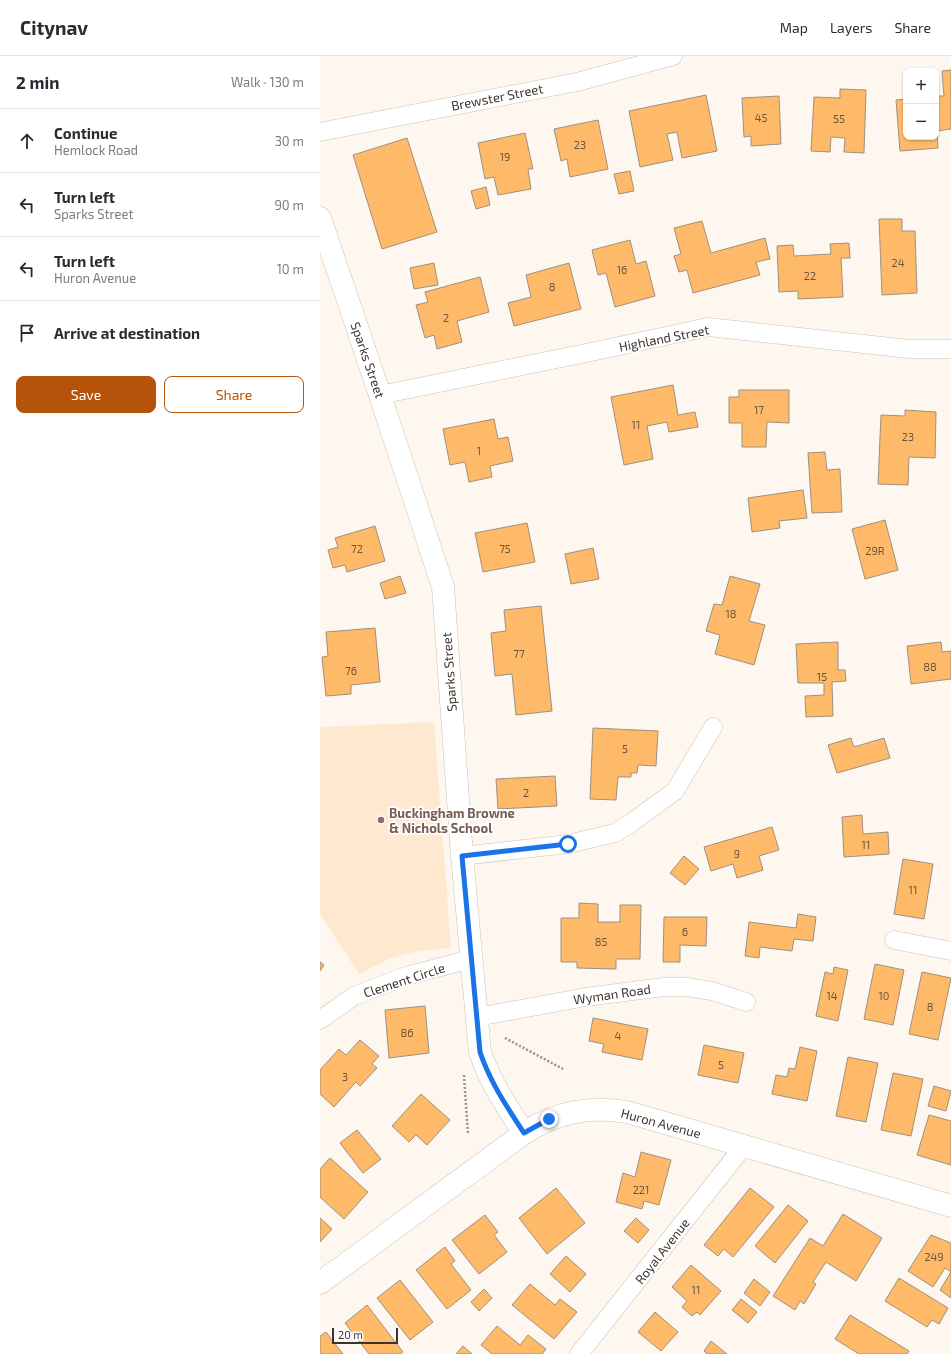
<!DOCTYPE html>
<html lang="en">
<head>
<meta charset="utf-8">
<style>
	body { margin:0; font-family:"Exo 2",sans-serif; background:#f2f2f3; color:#2b2b33 }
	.controls { position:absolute; right:12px; top:12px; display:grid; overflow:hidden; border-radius:8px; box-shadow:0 1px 3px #0004 }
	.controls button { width:36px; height:36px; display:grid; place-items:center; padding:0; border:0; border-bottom:1px solid #e1e1e2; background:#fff; color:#2b2b33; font:20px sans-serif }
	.scale { position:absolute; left:12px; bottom:10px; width:66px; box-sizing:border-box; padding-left:4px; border:2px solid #3a342d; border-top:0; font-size:11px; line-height:14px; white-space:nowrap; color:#3a342d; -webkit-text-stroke:3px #fff; paint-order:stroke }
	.stop { position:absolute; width:12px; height:12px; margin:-9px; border:3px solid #1a73e8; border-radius:50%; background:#fff }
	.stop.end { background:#1a73e8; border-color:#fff; box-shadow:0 1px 4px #0008 }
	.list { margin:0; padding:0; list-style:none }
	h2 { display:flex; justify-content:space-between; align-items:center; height:52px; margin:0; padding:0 16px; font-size:17px }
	h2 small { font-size:13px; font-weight:400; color:#7c7c81 }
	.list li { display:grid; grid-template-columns:26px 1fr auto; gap:12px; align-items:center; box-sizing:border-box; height:64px; padding:0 16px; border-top:1px solid #e1e1e2 }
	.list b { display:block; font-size:15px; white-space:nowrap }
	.list p { margin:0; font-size:13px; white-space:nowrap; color:#7c7c81 }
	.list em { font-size:13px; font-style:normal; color:#7c7c81 }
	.actions { display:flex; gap:8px; padding:12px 16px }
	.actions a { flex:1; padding:9px 0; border:1px solid #b45309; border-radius:8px; text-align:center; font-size:14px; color:#b45309 }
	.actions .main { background:#b45309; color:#fff }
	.icon { flex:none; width:22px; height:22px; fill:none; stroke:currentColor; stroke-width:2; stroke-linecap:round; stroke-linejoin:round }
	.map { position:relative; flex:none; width:631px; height:1298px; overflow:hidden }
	header { display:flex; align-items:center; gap:24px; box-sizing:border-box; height:56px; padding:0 20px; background:#fff; border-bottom:1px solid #e1e1e2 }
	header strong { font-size:19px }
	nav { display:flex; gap:22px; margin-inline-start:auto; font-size:14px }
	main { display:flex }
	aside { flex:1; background:#fff }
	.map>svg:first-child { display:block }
	.built { fill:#fee8d0 }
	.building { fill:#feba68; stroke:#9f907f }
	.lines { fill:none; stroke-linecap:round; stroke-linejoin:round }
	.street-casing { stroke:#d0c0af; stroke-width:19 }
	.secondary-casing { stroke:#d0c0af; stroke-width:23 }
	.path { stroke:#979189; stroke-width:2.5; stroke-dasharray:2 2; stroke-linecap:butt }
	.street { stroke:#fff; stroke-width:18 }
	.secondary { stroke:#fff; stroke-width:22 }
	.route { stroke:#1a73e8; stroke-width:5 }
	.education-dot { fill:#8d6e63; stroke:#fff; stroke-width:1.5 }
	.labels { text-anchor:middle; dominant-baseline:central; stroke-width:3.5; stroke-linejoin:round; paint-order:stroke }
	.number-label { font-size:11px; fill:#6b563c }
	.street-label { font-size:13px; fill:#3a342d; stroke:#fff }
	.education-label { font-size:13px; font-weight:bold; fill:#785e54; stroke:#fff; text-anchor:start }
</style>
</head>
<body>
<header>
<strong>Citynav</strong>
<nav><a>Map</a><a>Layers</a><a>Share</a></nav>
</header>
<main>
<aside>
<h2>2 min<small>Walk · 130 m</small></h2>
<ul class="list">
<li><svg class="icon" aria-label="ahead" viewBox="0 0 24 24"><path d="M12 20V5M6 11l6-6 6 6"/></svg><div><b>Continue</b><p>Hemlock Road</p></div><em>30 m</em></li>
<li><svg class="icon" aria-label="left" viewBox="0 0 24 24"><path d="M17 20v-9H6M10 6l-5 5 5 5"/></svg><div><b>Turn left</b><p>Sparks Street</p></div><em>90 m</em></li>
<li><svg class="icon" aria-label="left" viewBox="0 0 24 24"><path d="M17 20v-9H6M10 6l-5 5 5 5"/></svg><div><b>Turn left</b><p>Huron Avenue</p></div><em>10 m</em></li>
<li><svg class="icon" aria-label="arrive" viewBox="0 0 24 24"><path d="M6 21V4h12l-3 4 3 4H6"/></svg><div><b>Arrive at destination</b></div></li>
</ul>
<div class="actions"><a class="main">Save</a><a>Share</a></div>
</aside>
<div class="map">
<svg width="631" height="1298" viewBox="0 0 631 1298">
	<rect width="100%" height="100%" fill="#fdf7ef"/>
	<polygon class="built" points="114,666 131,892 98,895 71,902 39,918 0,858 0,671"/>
	<g class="building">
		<polygon points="631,14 631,73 617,75 618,92 580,95 576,44 586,43 586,81 616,81 616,40 624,40 622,15"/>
		<polygon points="520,33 546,34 544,97 524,96 525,82 511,81 510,96 491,95 494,41 520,42"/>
		<polygon points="386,39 397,95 362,102 357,76 347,78 353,104 320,111 309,55"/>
		<polygon points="459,40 461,88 431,90 431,80 424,81 422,42"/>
		<polygon points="278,64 288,113 250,121 247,103 241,105 234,73"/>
		<polygon points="205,77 213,113 208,113 211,133 178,139 174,121 165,123 158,87"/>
		<polygon points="87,82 117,176 62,193 33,99"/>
		<polygon points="310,115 314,135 299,138 294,118"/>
		<polygon points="166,131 170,149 156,153 151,135"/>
		<polygon points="559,163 582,163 582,175 595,175 597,237 562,239"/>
		<polygon points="382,165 391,197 445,182 450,203 436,206 440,219 373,237 367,214 359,216 354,200 361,198 354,172"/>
		<polygon points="310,184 316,208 326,205 335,240 295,251 286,217 278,219 272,194"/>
		<polygon points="529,187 530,202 521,202 523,241 478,243 478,235 459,236 457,190 473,189 474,200 511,198 510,188"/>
		<polygon points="114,207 118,229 94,233 90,212"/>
		<polygon points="249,207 261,253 194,270 188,247 211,241 206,219"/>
		<polygon points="160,221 169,256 137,265 142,286 117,293 114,279 105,282 96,249 108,246 105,236"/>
		<polygon points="353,329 358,359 375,356 378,371 349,376 347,366 327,370 333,403 304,409 291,341"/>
		<polygon points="419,334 469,334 469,367 447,366 446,391 422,391 422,367 409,367 409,341 419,341"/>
		<polygon points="585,354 616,356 615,402 589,401 588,429 558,428 561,359 585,360"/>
		<polygon points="174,363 178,383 188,381 193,405 170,410 172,421 149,426 145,406 130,409 123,373"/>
		<polygon points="505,396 507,414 520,413 522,456 492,457 488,397"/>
		<polygon points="483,434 487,462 459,465 460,472 432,476 428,442"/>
		<polygon points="565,464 578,514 545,523 532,473"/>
		<polygon points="207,467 215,506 163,516 155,477"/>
		<polygon points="55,470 65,505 27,516 25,509 13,512 8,494 18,491 15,482"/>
		<polygon points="273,492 279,523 251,528 245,498"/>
		<polygon points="80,520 86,537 65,543 60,527"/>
		<polygon points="410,520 440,528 429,565 445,569 434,609 395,598 400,579 386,575 394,548 402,549"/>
		<polygon points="221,550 232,655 196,659 192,618 175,620 171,577 186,575 184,554"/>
		<polygon points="55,572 60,626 31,629 31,638 6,640 2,601 8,600 6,576"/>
		<polygon points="518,586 518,614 525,614 526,625 512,626 513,660 486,661 485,640 504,639 504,627 478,627 476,588"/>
		<polygon points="621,586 622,596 631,595 631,623 591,628 587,590"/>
		<polygon points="273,672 338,675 336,710 318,709 317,717 311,717 311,721 298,721 296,744 270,743"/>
		<polygon points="531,682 534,691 564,682 570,702 517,717 508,689"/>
		<polygon points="235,720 237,750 178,753 176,723"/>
		<polygon points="542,759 543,778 568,776 569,798 524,801 522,761"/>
		<polygon points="452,771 459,794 439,800 443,814 417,822 413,808 391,815 384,791"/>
		<polygon points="364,800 379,813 365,829 350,817"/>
		<polygon points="583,803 613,808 604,863 574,858"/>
		<polygon points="259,847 278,848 278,866 300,866 300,849 321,849 320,903 296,903 296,913 257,912 257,906 241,906 241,862 259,862"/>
		<polygon points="478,858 496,861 493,885 474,883 472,895 440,891 439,902 425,900 429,866 476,872"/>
		<polygon points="344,861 387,861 386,890 360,889 360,906 343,906"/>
		<polygon points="0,906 4,909 0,915"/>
		<polygon points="555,908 584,914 573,969 544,963"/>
		<polygon points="514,911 528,914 518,965 496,960 505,916 513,918"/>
		<polygon points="602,916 631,922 618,984 589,978"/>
		<polygon points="105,950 109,997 69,1002 65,954"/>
		<polygon points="273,962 328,973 322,1004 282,996 284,988 269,985"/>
		<polygon points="40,984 59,1000 52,1008 57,1012 40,1030 36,1026 14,1051 0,1038 0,1014 19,993 26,999"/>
		<polygon points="384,989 424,997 418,1027 378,1019"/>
		<polygon points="480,991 497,995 487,1045 452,1038 456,1019 467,1021 469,1012 475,1013"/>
		<polygon points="528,1001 558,1007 546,1066 516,1060"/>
		<polygon points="573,1017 603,1023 591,1080 561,1074"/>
		<polygon points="614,1030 631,1035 626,1055 608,1050"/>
		<polygon points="101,1038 130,1064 107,1089 96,1079 89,1086 72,1070"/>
		<polygon points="609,1059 631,1065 631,1109 597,1099"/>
		<polygon points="37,1074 61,1103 43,1117 20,1087"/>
		<polygon points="321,1096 351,1104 339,1149 324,1145 322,1153 296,1146 303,1117 315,1121"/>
		<polygon points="10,1102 48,1136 24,1163 0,1141 0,1113"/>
		<polygon points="236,1132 265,1167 227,1198 199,1162"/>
		<polygon points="430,1132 454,1151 413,1201 404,1193 398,1200 384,1189"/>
		<polygon points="468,1149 488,1165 455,1207 435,1190"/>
		<polygon points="523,1158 562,1182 536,1225 506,1206 493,1226 496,1228 484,1248 480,1245 475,1254 453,1240 490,1182 503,1190"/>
		<polygon points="165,1159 178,1176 174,1179 187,1196 159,1218 132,1184"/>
		<polygon points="0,1162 12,1173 0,1186"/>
		<polygon points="316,1162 329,1174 318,1187 304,1175"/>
		<polygon points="611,1179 631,1187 631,1216 625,1212 613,1231 588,1215"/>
		<polygon points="125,1191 135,1205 131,1208 151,1234 127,1253 96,1214"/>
		<polygon points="246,1200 266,1218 250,1236 230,1218"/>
		<polygon points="371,1209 401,1235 380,1259 377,1256 372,1260 362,1251 367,1245 352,1231"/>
		<polygon points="631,1216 631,1242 620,1234"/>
		<polygon points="579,1222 628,1252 619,1268 612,1264 607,1271 565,1245"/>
		<polygon points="434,1223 450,1236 440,1250 424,1237"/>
		<polygon points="80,1224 113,1266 90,1284 57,1242"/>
		<polygon points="210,1228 235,1249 240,1243 257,1256 234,1283 192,1249"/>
		<polygon points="164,1233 172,1242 159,1255 151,1246"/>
		<polygon points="421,1243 437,1256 428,1267 412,1254"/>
		<polygon points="47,1249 83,1296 80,1298 49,1298 25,1267"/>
		<polygon points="335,1256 358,1276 341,1295 318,1276"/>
		<polygon points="530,1259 589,1295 587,1298 539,1298 515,1283"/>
		<polygon points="177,1270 200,1289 208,1279 226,1293 222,1298 172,1298 161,1289"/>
		<polygon points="6,1276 23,1298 0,1298 0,1280"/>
		<polygon points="391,1285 407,1298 387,1298 384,1295"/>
		<polygon points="143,1290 152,1298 136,1298"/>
	</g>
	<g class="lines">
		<g class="street-casing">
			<g id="street">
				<polyline points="0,76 257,26 353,0"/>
				<polyline points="60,339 271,296 388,271 589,293 631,293"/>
				<polyline points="142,800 248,788 295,777 311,767 355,735 393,671"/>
				<polyline points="574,884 631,895"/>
				<polyline points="157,961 266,941 344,931 367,931 392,935 426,946"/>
				<polyline points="0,964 34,940 86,920 151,903"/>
				<polyline points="259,1298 424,1090"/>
			</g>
		</g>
		<g class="secondary-casing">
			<g id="secondary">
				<path d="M0 162 60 339 123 531 142 800 160 996C170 1026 187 1051 204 1077"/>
				<path d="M0 1227 204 1077C237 1056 268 1050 307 1056L631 1150"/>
			</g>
		</g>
		<g class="path">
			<polyline points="185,982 243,1013"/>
			<polyline points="144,1019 148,1079"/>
		</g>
		<use href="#street" class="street"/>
		<use href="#secondary" class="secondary"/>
	</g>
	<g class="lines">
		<path class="route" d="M229 1063 204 1077C187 1051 170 1026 160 996L142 800 248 788"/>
	</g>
	<circle class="education-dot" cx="61" cy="764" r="4"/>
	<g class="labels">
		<g class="number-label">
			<text x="441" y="61">45</text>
			<text x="519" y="62">55</text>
			<text x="260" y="88">23</text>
			<text x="185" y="100">19</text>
			<text x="578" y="206">24</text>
			<text x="302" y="213">16</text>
			<text x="490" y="219">22</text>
			<text x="232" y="230">8</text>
			<text x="126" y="261">2</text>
			<text x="439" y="353">17</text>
			<text x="316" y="368">11</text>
			<text x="588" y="380">23</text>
			<text x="159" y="394">1</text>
			<text x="37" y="492">72</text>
			<text x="185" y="492">75</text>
			<text x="555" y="494">29R</text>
			<text x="411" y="557">18</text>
			<text x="199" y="597">77</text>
			<text x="610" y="610">88</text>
			<text x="31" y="614">76</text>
			<text x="502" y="620">15</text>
			<text x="305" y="692">5</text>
			<text x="206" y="736">2</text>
			<text x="546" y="788">11</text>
			<text x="417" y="797">9</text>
			<text x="593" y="833">11</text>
			<text x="365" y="875">6</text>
			<text x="281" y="885">85</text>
			<text x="512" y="939">14</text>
			<text x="564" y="939">10</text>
			<text x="610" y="950">8</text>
			<text x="87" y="976">86</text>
			<text x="298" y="979">4</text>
			<text x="401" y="1008">5</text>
			<text x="25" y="1020">3</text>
			<text x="321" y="1133">221</text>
			<text x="614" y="1200">249</text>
			<text x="376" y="1233">11</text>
		</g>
		<g class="street-label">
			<text transform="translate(177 41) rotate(-11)">Brewster Street</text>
			<text transform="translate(344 282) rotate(-11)">Highland Street</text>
			<text transform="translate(48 304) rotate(71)">Sparks Street</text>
			<text transform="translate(129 616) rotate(-94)">Sparks Street</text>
			<text transform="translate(84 924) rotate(-18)">Clement Circle</text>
			<text transform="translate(292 938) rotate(-8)">Wyman Road</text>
			<text transform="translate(341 1067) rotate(15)">Huron Avenue</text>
			<text transform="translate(342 1195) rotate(-52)">Royal Avenue</text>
		</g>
		<g class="education-label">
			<text x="69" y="757">Buckingham Browne<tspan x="69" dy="15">&amp; Nichols School</tspan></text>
		</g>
	</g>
</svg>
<div class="controls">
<button>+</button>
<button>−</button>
</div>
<div class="scale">20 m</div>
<div class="stop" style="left:248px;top:788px"></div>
<div class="stop end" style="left:229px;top:1063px"></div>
</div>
</main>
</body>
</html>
